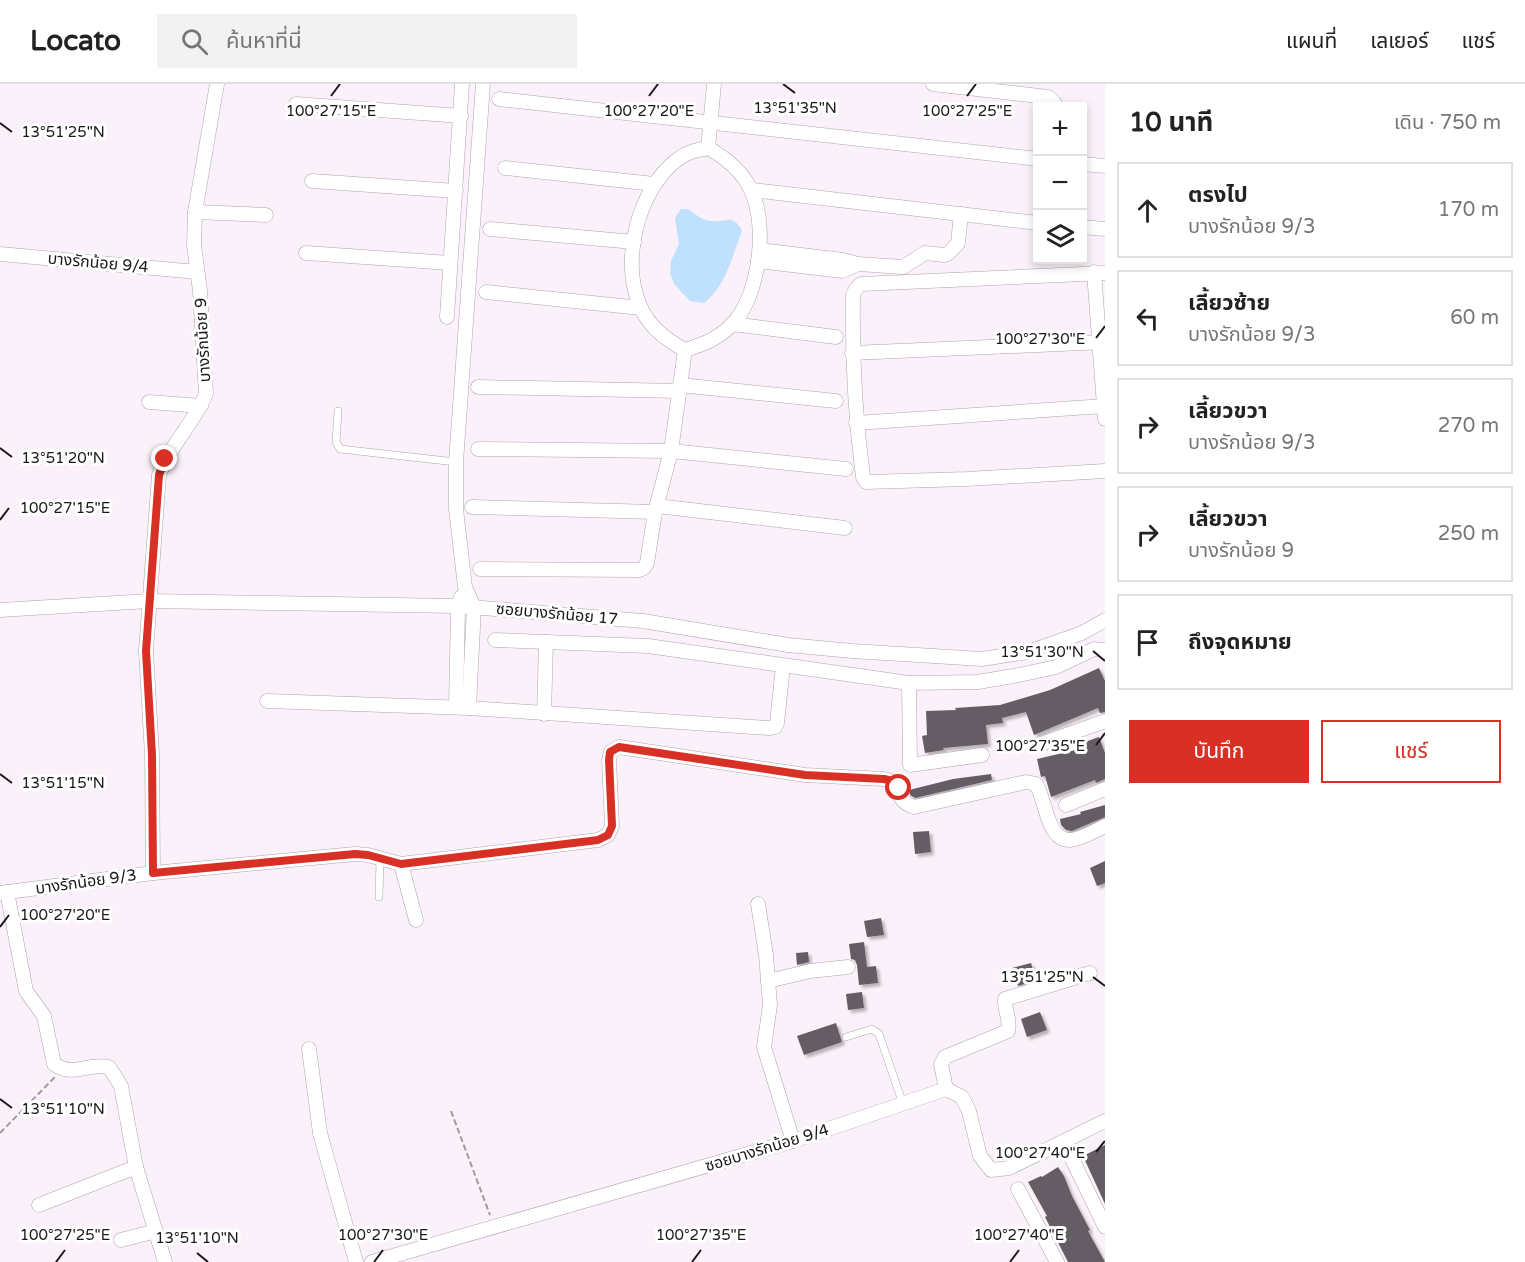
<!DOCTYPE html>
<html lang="th">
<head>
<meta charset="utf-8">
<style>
	body { margin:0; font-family:"Varela Round","Noto Sans Thai",sans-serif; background:#f2f2f2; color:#222 }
	.controls { position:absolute; right:18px; top:18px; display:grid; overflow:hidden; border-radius:0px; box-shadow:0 3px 9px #0003 }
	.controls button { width:54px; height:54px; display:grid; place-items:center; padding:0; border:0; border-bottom:2px solid #e0e0e0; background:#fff; color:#222; font:30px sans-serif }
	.stop { position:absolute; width:18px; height:18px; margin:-14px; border:4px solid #d93025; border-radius:50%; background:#fff }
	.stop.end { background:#d93025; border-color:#fff; box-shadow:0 2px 6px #0008 }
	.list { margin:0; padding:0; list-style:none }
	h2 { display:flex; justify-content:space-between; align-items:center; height:78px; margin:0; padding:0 24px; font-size:26px }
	h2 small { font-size:20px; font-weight:400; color:#767676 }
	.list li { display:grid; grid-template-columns:39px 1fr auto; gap:18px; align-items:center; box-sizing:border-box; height:96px; margin:0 12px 12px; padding:0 12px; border:2px solid #e0e0e0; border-radius:0px }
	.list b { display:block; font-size:22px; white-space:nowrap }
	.list p { margin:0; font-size:20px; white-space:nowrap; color:#767676 }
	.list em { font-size:20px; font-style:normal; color:#767676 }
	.actions { display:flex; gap:12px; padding:18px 24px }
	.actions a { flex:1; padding:14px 0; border:2px solid #d93025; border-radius:0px; text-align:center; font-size:21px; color:#d93025 }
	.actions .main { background:#d93025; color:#fff }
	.icon { flex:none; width:33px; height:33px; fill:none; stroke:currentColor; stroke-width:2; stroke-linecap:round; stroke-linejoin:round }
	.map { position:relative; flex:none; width:1105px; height:1178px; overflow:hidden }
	header { display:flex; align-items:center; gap:36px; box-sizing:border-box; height:84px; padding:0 30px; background:#fff; border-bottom:2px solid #e0e0e0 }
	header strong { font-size:28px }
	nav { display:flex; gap:33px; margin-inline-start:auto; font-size:21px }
	.search { width:420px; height:54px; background:#f2f2f2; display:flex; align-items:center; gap:15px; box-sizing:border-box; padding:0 21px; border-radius:0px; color:#767676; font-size:22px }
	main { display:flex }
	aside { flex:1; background:#fff }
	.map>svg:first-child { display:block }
	.water { fill:#c0e1fd }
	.building { fill:#655d65; filter:url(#shadow) }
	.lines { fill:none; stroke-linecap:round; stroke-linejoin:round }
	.service-casing { stroke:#ada4ad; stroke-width:8 }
	.minor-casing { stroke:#ada4ad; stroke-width:15 }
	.path { stroke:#a19aa1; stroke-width:2; stroke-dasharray:6 3; stroke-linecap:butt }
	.service { stroke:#fff; stroke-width:7 }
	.minor { stroke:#fff; stroke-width:14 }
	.route { stroke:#d93025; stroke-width:8 }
	.ticks { fill:none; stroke:#1b171b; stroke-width:2 }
	.labels { text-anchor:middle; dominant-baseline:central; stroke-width:6; stroke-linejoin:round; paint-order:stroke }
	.street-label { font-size:16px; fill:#1b171b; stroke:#fff }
	.ticks-label { font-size:15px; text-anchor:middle; fill:#1b171b; stroke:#fff; stroke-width:6; stroke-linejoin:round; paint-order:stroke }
</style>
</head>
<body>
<header>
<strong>Locato</strong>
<div class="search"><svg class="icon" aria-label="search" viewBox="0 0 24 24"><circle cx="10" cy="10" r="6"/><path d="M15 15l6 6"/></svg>ค้นหาที่นี่</div>
<nav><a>แผนที่</a><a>เลเยอร์</a><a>แชร์</a></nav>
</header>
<main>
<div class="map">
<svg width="1105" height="1178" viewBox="0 0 1105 1178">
	<defs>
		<filter id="shadow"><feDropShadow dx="3" dy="3" stdDeviation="1.5" flood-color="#0004"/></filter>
	</defs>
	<rect width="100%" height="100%" fill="#fbf1fa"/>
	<path class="water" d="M681 125H688C695 130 702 136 711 137 727 139 731 129 742 146 733 171 726 202 704 219L690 217 674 200 670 189 671 177 679 160 675 134Z"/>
	<g class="building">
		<polygon points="1099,584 1105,597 1105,628 1100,629 1098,624 1034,651 1026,628 1002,634 1003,639 986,641 988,660 943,664 944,666 925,669 922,652 927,651 926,627 956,626 955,624 1000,621 1050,606"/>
		<polygon points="1099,653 1105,669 1105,695 1096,699 1095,696 1051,713 1045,692 1041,693 1037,675 1084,664 1082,659"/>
		<polygon points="991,690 992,696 915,714 910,711 909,706 953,695"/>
		<polygon points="1105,721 1105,733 1072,747 1066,746 1061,741 1060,735 1081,730 1080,728"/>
		<polygon points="929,747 931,768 915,770 913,748"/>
		<polygon points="1105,777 1105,799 1097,802 1090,784"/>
		<polygon points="881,834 884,851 867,853 864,837"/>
		<polygon points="864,858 867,883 876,882 878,899 859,901 857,881 855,876 851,875 849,860"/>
		<polygon points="808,868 809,878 797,881 796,869"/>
		<polygon points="1031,879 1036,896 1018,902 1012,884"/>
		<polygon points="862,908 864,924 848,926 846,910"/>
		<polygon points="1040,928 1047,946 1027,953 1021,935"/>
		<polygon points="836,939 842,958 804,971 797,952"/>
		<polygon points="1105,1061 1105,1120 1083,1072"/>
		<polygon points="1058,1083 1064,1092 1072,1112 1090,1146 1088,1147 1105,1178 1068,1178 1045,1133 1047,1132 1028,1098 1041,1092 1042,1093"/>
	</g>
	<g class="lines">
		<g class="service-casing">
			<g id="service">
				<polyline points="338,327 336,358 340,365 456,378"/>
				<polyline points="379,813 380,776"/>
				<polyline points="846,953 872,945 879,950 903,1020"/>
			</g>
		</g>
		<g class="minor-casing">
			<g id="minor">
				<polyline points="933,0 1048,13 1053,17 1056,22"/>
				<polyline points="499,15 1038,75"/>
				<polyline points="296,20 461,32"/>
				<path d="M708 64C726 74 741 86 750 104 768 139 760 206 736 236 722 253 705 260 685 266 666 256 649 243 640 222 620 176 638 105 678 75 687 68 697 66 708 64Z"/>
				<polyline points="708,64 714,0"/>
				<polyline points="1082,80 1105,82"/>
				<polyline points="505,84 654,100"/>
				<polyline points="312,97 456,107"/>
				<polyline points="752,106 1038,139"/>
				<polyline points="195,128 266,131"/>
				<polyline points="1082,143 1105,145"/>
				<polyline points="490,145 634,158"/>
				<polyline points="760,166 843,176 858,180 903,183 925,169 945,171 949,169 958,159 961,130"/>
				<polyline points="306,169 450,179"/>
				<polyline points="0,170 197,188"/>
				<polyline points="758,177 842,187 858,180"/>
				<polyline points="1094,188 1105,335"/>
				<path d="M1105 189 861 200 856 205 853 211C852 273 855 332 863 393L866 398 967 395 1105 387"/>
				<polyline points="486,208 641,224"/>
				<polyline points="447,233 462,0"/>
				<polyline points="732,240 836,253"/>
				<polyline points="852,269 1105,258"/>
				<polyline points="680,301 836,317"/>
				<polyline points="478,303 680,307"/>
				<polyline points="149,318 201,322"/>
				<polyline points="856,339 1105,322"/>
				<polyline points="478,365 671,367 846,385"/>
				<polyline points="657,422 845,444"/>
				<polyline points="472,423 655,428"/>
				<polyline points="480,485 639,486 644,484 647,479 655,428 671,367 685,266"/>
				<polyline points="0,526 149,517 458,522 643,537 788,561 852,567 982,575 1028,568 1082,549 1105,536"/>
				<polyline points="495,556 648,562 909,599 978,598 1019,591 1056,583 1094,565 1103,566 1105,568"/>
				<polyline points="909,599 910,681 982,671"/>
				<polyline points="267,617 469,624 769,644 775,643 777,639 783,582"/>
				<polyline points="456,623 458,522 461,513"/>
				<polyline points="469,624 474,523 465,503 456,425 456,378 483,0"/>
				<polyline points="544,630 546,558"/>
				<polyline points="1038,661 1105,637"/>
				<polyline points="1066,721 1105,705"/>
				<polyline points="401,780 416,836"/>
				<path d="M153 789 152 671 146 567 159 391C170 361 194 339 206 310L200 207 194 161 195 128 217 0"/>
				<path d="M7 808 26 907 44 932 54 980C74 994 87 978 109 983L121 1002 136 1083 165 1178"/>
				<path d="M0 809 153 789 355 770 368 771 401 780 598 756 608 751 612 742 609 676 611 668 619 663 805 691 884 695C909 701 889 714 914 723L1026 698 1036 700C1046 716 1047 757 1070 756 1081 755 1095 747 1105 742"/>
				<polyline points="758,820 766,871 770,921 764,963 793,1057"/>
				<polyline points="768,897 810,887 848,883"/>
				<polyline points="309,965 320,1049 356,1178"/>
				<path d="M946 1005 941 980 945 973 1008 947C1011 936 1004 926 1005 915L1090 889"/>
				<polyline points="1073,1077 1105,1143"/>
				<polyline points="1018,1105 1057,1178"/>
				<polyline points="39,1121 136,1083"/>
				<polyline points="121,1156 156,1147"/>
				<polyline points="372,1178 793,1057 946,1005 962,1013 969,1027 980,1072 991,1086 1009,1084 1105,1037"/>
			</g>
		</g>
		<g class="path">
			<polyline points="451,1027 490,1131"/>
			<polyline points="0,1049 55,993"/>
		</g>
		<use href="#service" class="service"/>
		<use href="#minor" class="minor"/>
	</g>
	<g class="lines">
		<polyline class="route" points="165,375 159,391 146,567 152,671 153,789 355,770 368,771 401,780 598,756 608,751 612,742 609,676 610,668 619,663 805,691 884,695 893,697 899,704"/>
	</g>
	<path class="ticks" d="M783 0 795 9M331 12 340 0M649 12 658 0M967 12 976 0M0 39 12 48M1096 254 1105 242M0 364 12 373M0 436 9 424M1093 567 1105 577M1096 661 1105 649M0 690 12 699M0 843 9 831M1093 893 1105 902M0 1015 12 1024M1096 1068 1105 1057M197 1169 208 1178M56 1178 65 1166M374 1178 383 1166M692 1178 701 1166M1010 1178 1019 1166"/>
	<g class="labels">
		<g class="street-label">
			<text transform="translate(98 179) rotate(5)">บางรักน้อย 9/4</text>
			<text transform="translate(203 256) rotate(-93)">บางรักน้อย 9</text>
			<text transform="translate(557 530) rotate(5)">ซอยบางรักน้อย 17</text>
			<text transform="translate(86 798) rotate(-8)">บางรักน้อย 9/3</text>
			<text transform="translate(767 1064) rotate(-17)">ซอยบางรักน้อย 9/4</text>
		</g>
	</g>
	<g class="ticks-label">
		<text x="795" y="29">13°51'35"N</text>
		<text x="649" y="32">100°27'20"E</text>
		<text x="967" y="32">100°27'25"E</text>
		<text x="331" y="32">100°27'15"E</text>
		<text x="63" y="53">13°51'25"N</text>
		<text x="1040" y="260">100°27'30"E</text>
		<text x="63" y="379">13°51'20"N</text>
		<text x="65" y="429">100°27'15"E</text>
		<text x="1042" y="573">13°51'30"N</text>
		<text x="1040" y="667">100°27'35"E</text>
		<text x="63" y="704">13°51'15"N</text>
		<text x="65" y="836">100°27'20"E</text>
		<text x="1042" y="898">13°51'25"N</text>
		<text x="63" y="1030">13°51'10"N</text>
		<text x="1040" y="1074">100°27'40"E</text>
		<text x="65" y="1156">100°27'25"E</text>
		<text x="383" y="1156">100°27'30"E</text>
		<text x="701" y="1156">100°27'35"E</text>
		<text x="1019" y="1156">100°27'40"E</text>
		<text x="197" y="1159">13°51'10"N</text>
	</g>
</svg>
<div class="controls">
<button>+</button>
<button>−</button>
<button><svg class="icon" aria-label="layers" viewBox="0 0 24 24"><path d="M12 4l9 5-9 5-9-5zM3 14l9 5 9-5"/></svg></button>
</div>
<div class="stop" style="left:899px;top:704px"></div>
<div class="stop end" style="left:165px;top:375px"></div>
</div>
<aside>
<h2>10 นาที<small>เดิน · 750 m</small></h2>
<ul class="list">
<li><svg class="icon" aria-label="ahead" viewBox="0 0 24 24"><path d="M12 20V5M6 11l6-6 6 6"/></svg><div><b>ตรงไป</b><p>บางรักน้อย 9/3</p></div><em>170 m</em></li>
<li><svg class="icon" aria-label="left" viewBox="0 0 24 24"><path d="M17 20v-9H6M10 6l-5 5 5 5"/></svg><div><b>เลี้ยวซ้าย</b><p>บางรักน้อย 9/3</p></div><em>60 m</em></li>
<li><svg class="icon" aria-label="right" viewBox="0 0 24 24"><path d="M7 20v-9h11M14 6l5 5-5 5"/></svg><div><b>เลี้ยวขวา</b><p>บางรักน้อย 9/3</p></div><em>270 m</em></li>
<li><svg class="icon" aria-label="right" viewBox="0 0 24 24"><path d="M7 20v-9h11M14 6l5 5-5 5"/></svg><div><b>เลี้ยวขวา</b><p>บางรักน้อย 9</p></div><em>250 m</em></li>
<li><svg class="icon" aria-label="arrive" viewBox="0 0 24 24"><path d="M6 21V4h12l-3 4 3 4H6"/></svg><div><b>ถึงจุดหมาย</b></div></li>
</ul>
<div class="actions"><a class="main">บันทึก</a><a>แชร์</a></div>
</aside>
</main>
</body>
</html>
